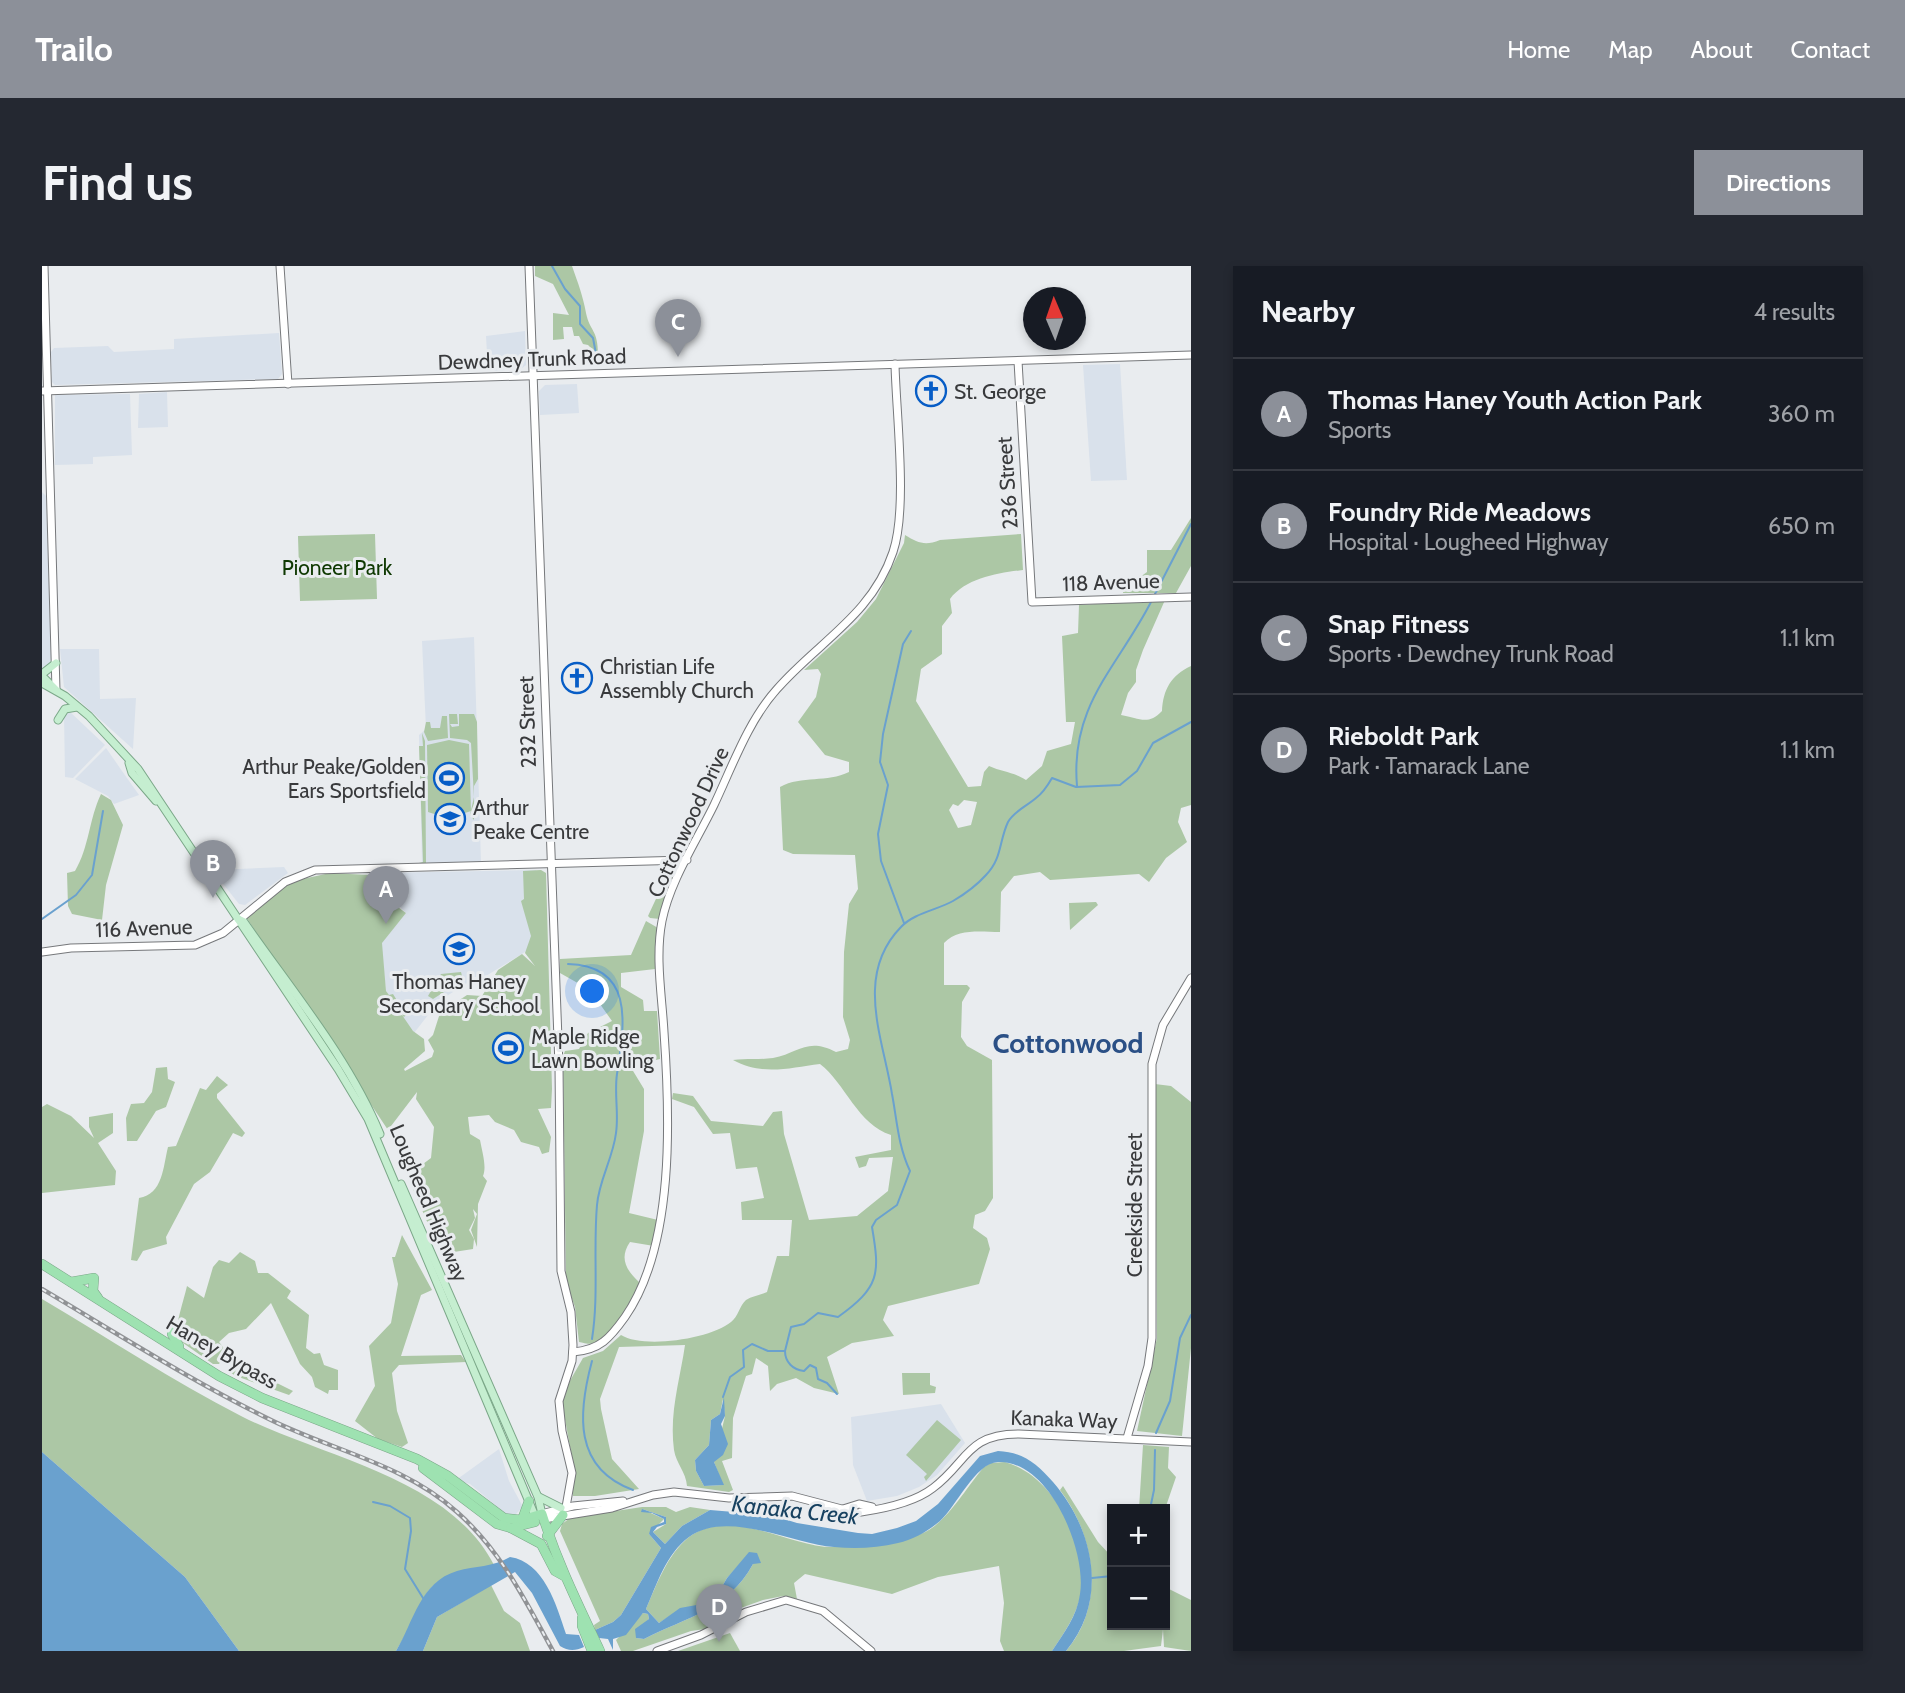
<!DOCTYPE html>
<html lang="en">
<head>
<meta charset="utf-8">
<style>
	body { margin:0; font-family:Cabin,sans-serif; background:#242831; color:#f1f3f6 }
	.controls { position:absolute; right:21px; bottom:21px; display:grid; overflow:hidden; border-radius:0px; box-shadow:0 4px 10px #0003 }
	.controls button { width:63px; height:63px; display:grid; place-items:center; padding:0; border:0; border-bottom:2px solid #363941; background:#171b24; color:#f1f3f6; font:35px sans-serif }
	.compass { position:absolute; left:981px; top:21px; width:63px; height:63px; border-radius:50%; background:#171b24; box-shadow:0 4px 10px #0003; rotate:358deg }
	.you { position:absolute; left:551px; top:726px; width:24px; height:24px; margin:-18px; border:5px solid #fff; border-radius:50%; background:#1a73e8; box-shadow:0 0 0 10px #1a73e833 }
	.badge { display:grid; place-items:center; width:46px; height:46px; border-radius:50%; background:#8c9099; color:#fff; font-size:23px; font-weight:700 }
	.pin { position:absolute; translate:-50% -58px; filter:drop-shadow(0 2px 4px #0008) }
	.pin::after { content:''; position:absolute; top:37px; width:24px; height:21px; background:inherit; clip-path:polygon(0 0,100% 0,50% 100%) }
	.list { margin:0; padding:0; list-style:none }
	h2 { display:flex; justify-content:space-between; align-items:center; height:91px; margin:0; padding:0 28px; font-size:30px }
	h2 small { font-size:23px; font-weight:400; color:#9ea1a6 }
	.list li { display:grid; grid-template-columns:46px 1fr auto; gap:21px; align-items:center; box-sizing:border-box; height:112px; padding:0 28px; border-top:2px solid #363941 }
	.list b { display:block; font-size:26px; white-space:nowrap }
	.list p { margin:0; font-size:23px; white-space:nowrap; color:#9ea1a6 }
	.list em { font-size:23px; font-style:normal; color:#9ea1a6 }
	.map { position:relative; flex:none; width:1149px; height:1385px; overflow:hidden; border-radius:0px }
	header { display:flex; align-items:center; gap:42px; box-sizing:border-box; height:98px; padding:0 35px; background:#8c9099; color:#fff }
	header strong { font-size:33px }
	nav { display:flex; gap:38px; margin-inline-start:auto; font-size:24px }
	.intro { display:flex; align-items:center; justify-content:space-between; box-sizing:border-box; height:168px; padding:0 42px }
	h1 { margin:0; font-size:49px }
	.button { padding:18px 32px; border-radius:0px; background:#8c9099; color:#fff; font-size:24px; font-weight:700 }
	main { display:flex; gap:42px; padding:0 42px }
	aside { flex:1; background:#171b24; border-radius:0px; box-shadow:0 4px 10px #0003 }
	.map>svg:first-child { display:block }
	.built { fill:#d9e1eb }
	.green { fill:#acc7a5; fill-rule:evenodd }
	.water { fill:#6aa1ce }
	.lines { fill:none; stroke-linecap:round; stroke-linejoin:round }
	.stream { stroke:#6aa1ce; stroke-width:2 }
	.secondary-casing { stroke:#76787b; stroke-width:9 }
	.primary-casing { stroke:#7ba788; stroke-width:9 }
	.highway-casing { stroke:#7ba788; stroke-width:10 }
	.secondary { stroke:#fff; stroke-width:7 }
	.primary { stroke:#c5eed0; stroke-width:7 }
	.highway { stroke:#9ee2b1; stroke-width:9 }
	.rail-casing { stroke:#909295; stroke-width:4.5 }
	.rail { stroke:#e9ecef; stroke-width:2; stroke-dasharray:5; stroke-linecap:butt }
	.labels { text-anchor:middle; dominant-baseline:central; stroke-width:6; stroke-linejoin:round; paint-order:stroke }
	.street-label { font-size:21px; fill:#393a3c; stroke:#e9ecef }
	.poi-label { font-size:21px; fill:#393a3c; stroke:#e9ecef; text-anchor:start }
	.park-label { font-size:21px; fill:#0f3902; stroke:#e9ecef }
	.water-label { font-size:23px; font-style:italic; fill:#174160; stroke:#e9ecef }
	.district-label { font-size:28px; font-weight:bold; fill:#2b5086; stroke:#e9ecef }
</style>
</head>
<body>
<header>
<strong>Trailo</strong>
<nav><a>Home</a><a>Map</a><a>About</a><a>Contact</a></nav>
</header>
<div class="intro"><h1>Find us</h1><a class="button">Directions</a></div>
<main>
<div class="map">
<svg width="1149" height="1385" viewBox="0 0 1149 1385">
	<rect width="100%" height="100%" fill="#e9ecef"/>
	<g class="built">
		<polygon points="483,65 484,99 479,103 446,105 444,70"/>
		<polygon points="237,67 240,108 236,113 13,119 10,116 9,86 12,82 66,80 72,86 132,83 132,73"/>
		<polygon points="1078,98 1085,214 1049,215 1041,99"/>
		<polygon points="535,118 537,147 498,149 497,125 503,119"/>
		<polygon points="125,126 126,161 96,162 97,128"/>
		<polygon points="88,128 90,189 51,191 51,198 13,199 13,129"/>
		<polygon points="0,226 4,230 9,393 7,401 0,405"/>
		<polygon points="432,371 439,596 380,598 377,469 384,463 380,375"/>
		<polygon points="18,383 57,383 58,433 94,432 91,483 22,421"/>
		<polygon points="28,446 63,479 31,512 23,511 22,448"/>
		<polygon points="64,482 80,505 97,529 72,538 66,530 33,513"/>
		<polygon points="242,601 246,607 203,639 197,638 170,604"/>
		<polygon points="494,604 505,679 483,686 439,713 436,710 397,735 372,767 344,725 339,677 364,647 339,622 336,607"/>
		<polygon points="899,1138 923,1177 895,1209 877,1221 855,1230 825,1235 811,1199 809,1151"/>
		<polygon points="457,1183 467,1215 481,1241 473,1249 464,1248 428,1218 414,1214"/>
	</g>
	<g class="green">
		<path d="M493 0H530C536 17 541 30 544 47 548 66 556 63 556 89L546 79 541 78 537 70H532L530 61H521L522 73 511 74V47L527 49 511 18 493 10Z"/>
		<polygon points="1149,252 1149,300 1134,327 1081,327 1080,315 1094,314 1105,306 1105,284 1129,284"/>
		<polygon points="333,268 335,333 258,335 256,270"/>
		<path d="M979 268 981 304C956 307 924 312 908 333L910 347 900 360V388L879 403 874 435 926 521 939 520 942 506 947 500C960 506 972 506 984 514L1000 500 1005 485 1029 478 1033 456H1024L1020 370 1036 367 1037 339 1123 334 1101 384 1094 404V416L1086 427 1079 449C1097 452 1106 460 1120 445 1121 424 1129 409 1149 400V539L1139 542 1136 556 1145 576 1124 592 1107 616 1097 608 1008 614 998 606 972 610 959 626 958 666C939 666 916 662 902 677V719H925L928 722 920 736 919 771 925 780 950 794 951 932 943 945 933 949 931 962 945 972 948 983 937 1018 846 1040 841 1054 852 1070 810 1077 785 1091 797 1128 772 1122 754 1112 735 1118 728 1125 726 1100 714 1092 710 1108 704 1110 691 1152 690 1192 680 1195 691 1224 687 1226 645 1220C644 1206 634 1197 632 1184 627 1147 638 1114 643 1079L577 1081 558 1133 559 1143 570 1193 597 1223 553 1230H531V1197L520 1137 525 1120 541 1092 561 1085 579 1069C601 1083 669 1073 689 1056 696 1051 698 1039 704 1034 710 1030 719 1029 725 1026L735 990H747L750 954H700L699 936 722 932 715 901 694 903 688 867 671 868 652 841 630 833 631 827 651 830 669 855 721 860 731 846 740 845 742 868 767 954 815 950 846 925 851 891 827 892 824 900 817 902 813 891 849 884V869C816 859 803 817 778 798 747 802 720 810 691 794 704 792 718 794 731 792 757 787 765 771 794 786L806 783 808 774 801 751 802 686 807 638 816 623 813 589 751 588 741 584 738 521C760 509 785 517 807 506V496L783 489 756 456 774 431 779 408 776 403 762 404 815 356 834 333 862 277 863 269C876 277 883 280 898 274ZM922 534 935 536 929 559 916 562 907 544 911 538 916 540ZM681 1133 683 1150 672 1196 681 1219 662 1220 654 1205 653 1194 667 1179 669 1154 678 1148Z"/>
		<polygon points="407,448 415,448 416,458 408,458 410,461 417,460 417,448 432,448 435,456 436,513 432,520 432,554 428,549 432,531 429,477 425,474 408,472"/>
		<polygon points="400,450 405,450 406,472 386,475 382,466 384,456 388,456 389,462 398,462"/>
		<polygon points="380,467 383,475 384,597 373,598 381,596 377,480 381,480"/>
		<path d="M407 474 427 478 429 545C417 550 399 551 386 546L385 479Z"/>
		<path d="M59 528 69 534 81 559 64 619 60 654 30 648 26 640 25 607 33 605C47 582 47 553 59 528Z"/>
		<polygon points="631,601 635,607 618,653 608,652 606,650 626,607 624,603"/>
		<path d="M499 604 504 607 510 823 509 842 496 843 509 871 507 886 500 888 497 881 479 876 472 864 453 856 447 849 426 851 428 868 438 874C440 885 445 901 441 910L445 915 436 938 435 981 429 964 435 948 431 943 433 952 427 964 432 973 431 983 399 988 368 916 377 914V901L389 892 392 861 374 833 375 826 346 864 204 651 247 616 288 607 328 609 338 628 364 647 340 677 344 725 347 729 351 728 364 749 362 751 356 743 371 765 382 773 383 785 362 803 363 805 390 791 392 785 386 774 391 769 398 747 425 729 440 730 456 704 480 688 493 700 483 687 489 670 479 635 482 633 481 605Z"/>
		<polygon points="1054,636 1056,639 1028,664 1027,637"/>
		<path d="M604 655 616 662 613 703 579 707V721L601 734 602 745H615L618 793 588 800 602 823V865L587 947 616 954 612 980 588 976C577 992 584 1004 597 1016 594 1030 569 1071 554 1077 549 1079 542 1077 537 1076L533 1041 524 1016 521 790 523 785 537 783 546 767 570 755 548 724 518 707V693L589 689Z"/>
		<polygon points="419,706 421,714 391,733 386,730 399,708"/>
		<polygon points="125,801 126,813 133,816 124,841 114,845 95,875 85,875 84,852 89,838 102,837 110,826 114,802"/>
		<path d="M175 810 186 819 175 828V832L203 867 200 871 191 867 168 906 152 918 124 971 125 978 101 985 95 995 89 994 97 932C121 928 121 901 126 881L134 880 158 822 164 824Z"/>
		<polygon points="1113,818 1129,820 1149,836 1149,1082 1140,1170 1095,1165 1115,1072"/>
		<polygon points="5,838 29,850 52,872 47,861 47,851 71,847 71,867 56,877 74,905 73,919 0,927 0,841"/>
		<polygon points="360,969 390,1024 379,1029 359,1090 419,1089 424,1096 357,1099 350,1107 355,1145 366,1177 360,1181 336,1173 313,1155 333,1120 327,1080 349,1057 356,1018 350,991 353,991"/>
		<path d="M198 986 213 995 216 1007H226L249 1025 245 1032 267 1049 264 1082 272 1088 278 1087 282 1099 296 1104V1124H287L286 1128 273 1121 270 1111 258 1098 229 1037 204 1063 187 1067 177 1076 185 1086 177 1098H171L134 1072C134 1056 141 1037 145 1020L162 1032 171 1001 177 994 187 997Z"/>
		<path d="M0 1033C66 1072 131 1115 199 1150 279 1191 407 1211 452 1299 371 1313 392 1324 354 1385H197L143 1311 0 1186Z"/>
		<polygon points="188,1094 251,1125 247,1129 194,1110 189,1107"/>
		<polygon points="860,1107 888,1107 888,1119 894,1121 893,1127 861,1129"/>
		<polygon points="895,1154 919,1174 884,1215 882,1211 885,1208 864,1189"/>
		<polygon points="1101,1179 1127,1181 1126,1202 1134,1211 1123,1243 1097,1243"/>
		<path d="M963 1196C1013 1210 1045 1278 1039 1327 1035 1349 1022 1367 1010 1385H962L958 1375 962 1337 957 1300 896 1311 850 1328 763 1308 752 1317 755 1333 741 1330 721 1334 696 1343 663 1363 649 1365 591 1385H579L574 1374 601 1347 606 1348 607 1353 594 1372 602 1373C645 1351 686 1344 711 1298L705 1290 685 1312 671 1336 628 1350 617 1357 604 1343C615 1318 625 1289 647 1271 690 1239 747 1282 792 1281 809 1281 867 1273 881 1267 904 1258 926 1219 942 1201L949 1197Z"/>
		<path d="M1021 1220 1056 1276 1070 1291V1359H1123V1321L1149 1334V1385L1122 1381 1121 1363 1119 1380 1082 1385H1024C1064 1339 1053 1270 1018 1224Z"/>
		<polygon points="600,1241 624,1241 634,1246 648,1241 668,1244 640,1260 623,1278 611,1266 624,1258 624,1251 600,1243 622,1253 607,1268 619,1282 579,1349 571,1356 553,1364 552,1359 558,1355 518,1265 520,1258 528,1252"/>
		<polygon points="449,1319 462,1345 478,1357 488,1385 381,1385 395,1351"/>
		<polygon points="688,1367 698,1385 636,1385"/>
	</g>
	<g class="water">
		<polygon points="682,1131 683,1150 679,1158 686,1178 681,1189 672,1196 682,1219 662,1220 654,1205 653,1194 667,1179 669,1154 678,1148"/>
		<path d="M956 1185C981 1186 995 1198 1011 1216 1052 1263 1067 1334 1024 1385H1010C1022 1367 1035 1350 1038 1328 1045 1286 1008 1194 956 1196 933 1197 914 1241 898 1255 886 1265 871 1274 856 1277 835 1282 814 1283 792 1281 751 1278 685 1243 647 1271 624 1288 615 1318 604 1343L617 1357 638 1342 671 1336 685 1312 707 1286 715 1287 719 1297 711 1298C686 1344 645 1351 602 1373L594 1372 593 1363 607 1353 606 1348 601 1347 584 1369 571 1373V1384L566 1373 557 1372 553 1364 571 1356 579 1349 619 1282 607 1268 609 1261 622 1256V1253L610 1247 599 1246 600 1243 624 1251V1258L615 1261 611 1266 623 1278 640 1260 668 1244 729 1249 755 1257 816 1267 830 1268 855 1262 874 1255 896 1238 938 1190Z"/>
		<polygon points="0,1186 143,1311 197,1385 0,1385"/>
		<path d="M468 1291C502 1296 514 1338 524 1368L537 1369 542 1381C533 1385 526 1385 518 1380L490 1327 473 1306 395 1351 381 1385H354C372 1355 378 1316 415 1305 433 1300 451 1301 468 1291Z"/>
	</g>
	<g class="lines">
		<g class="stream">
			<polyline points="510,0 523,23 538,40 538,58 551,72 554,88"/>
			<polyline points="1113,328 1149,258"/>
			<path d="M1035 520C1028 439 1075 402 1109 336"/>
			<polyline points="0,653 34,629 50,609 61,545"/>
			<polyline points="862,657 839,595 836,568 846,519 838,496 841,468 861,378 869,365"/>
			<path d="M526 698C594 700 582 760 575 808 572 828 577 847 574 867 571 892 557 914 555 939 551 984 557 1029 550 1073"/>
			<path d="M743 1085C743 1096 751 1104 762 1105L768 1099 774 1102 776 1113 785 1117 795 1128"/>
			<path d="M550 1095C536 1147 531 1202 591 1224"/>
			<path d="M681 1131 688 1111 702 1101 701 1084 710 1078 726 1085H743L749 1061 762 1058 776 1047 796 1051C838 1021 838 1008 830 961L834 954 855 939 868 905C856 880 855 854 850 828 841 772 812 709 859 661 872 647 895 644 911 635 923 628 935 619 944 609 960 593 957 575 966 556 972 545 985 540 994 532 1001 527 1006 519 1010 512L1034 521 1078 519 1095 505 1111 477 1149 456"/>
			<polyline points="1114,1167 1128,1135 1138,1072 1149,1049"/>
			<polyline points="331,1236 348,1240 368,1252 369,1265 363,1303 381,1332"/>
			<polyline points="1108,1243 1112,1224 1113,1184"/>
			<polyline points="1050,1312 1070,1310"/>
		</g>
		<g class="secondary-casing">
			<g id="secondary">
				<polyline points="2,0 14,424"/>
				<polyline points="238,0 246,118"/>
				<polyline points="487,0 517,800 519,1005 529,1046 531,1079 530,1095 517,1135 520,1165 530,1207 524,1241"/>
				<polyline points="976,95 990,336 1149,331"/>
				<polyline points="0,125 1149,89"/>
				<polyline points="0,686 29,682 153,679 181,667 243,616 273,604 645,594"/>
				<path d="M531 1086C558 1084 568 1072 583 1051 633 979 628 851 622 766 620 730 613 691 620 655 628 615 654 576 672 539 690 501 706 455 735 423 776 376 830 349 851 286 866 242 854 147 853 98"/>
				<polyline points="1085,1172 1106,1100 1110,1072 1110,798 1121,759 1149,712"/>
				<polyline points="801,1243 817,1238 830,1241"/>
				<path d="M819 1246C840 1243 873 1236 891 1222 926 1196 924 1168 977 1168L1149 1176"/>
				<polyline points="503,1247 531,1240 581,1235"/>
				<polyline points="502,1253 570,1242 611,1229 632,1226 687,1232 750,1230 815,1247"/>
				<polyline points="615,1385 659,1369 704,1346 744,1334 781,1345 829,1385"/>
			</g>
		</g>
		<g class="primary-casing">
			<g id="primary">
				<polyline points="0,408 14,397"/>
				<polyline points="0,410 14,424"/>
				<polyline points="0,417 23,430 47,450 96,503 296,803 326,853 493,1250"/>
				<polyline points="16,454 23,443 35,441"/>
				<polyline points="87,497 90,507 114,535"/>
				<path d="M196 653 202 656C249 724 306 791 338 868"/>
				<polyline points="359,918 496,1231 500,1248"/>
				<polyline points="497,1231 519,1242"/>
			</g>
		</g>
		<g class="highway-casing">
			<g id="highway">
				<path d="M0 998 177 1110 220 1132 375 1193 406 1210 462 1252 480 1254 500 1248C516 1298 536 1338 558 1385"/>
				<polyline points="29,1016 52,1012 51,1025 56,1032"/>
				<polyline points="131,1061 130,1068 137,1080"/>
				<polyline points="381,1202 455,1258 469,1262 493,1256"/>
				<polyline points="480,1254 487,1235"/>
				<polyline points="469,1262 499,1278 513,1305 522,1310"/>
				<polyline points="505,1270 521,1249"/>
				<polyline points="540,1352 540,1360 550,1385"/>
			</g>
		</g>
		<use href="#secondary" class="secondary"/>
		<use href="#primary" class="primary"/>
		<use href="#highway" class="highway"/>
		<g class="rail-casing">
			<path id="rail" d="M0 1023C76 1068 151 1116 231 1155 293 1185 363 1199 415 1246 459 1285 483 1334 511 1385"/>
		</g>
		<use href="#rail" class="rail"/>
	</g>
	<defs>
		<g id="church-ring" transform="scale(1.575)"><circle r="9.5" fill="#e9ecef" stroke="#075dc6" stroke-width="1.5"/><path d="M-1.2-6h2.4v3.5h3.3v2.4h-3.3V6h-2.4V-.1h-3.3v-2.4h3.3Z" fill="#075dc6"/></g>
		<g id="stadium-ring" transform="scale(1.575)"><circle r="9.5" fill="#e9ecef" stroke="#075dc6" stroke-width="1.5"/><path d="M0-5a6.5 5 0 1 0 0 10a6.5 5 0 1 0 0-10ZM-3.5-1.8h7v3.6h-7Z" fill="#075dc6"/></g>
		<g id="school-ring" transform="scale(1.575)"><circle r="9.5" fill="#e9ecef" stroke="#075dc6" stroke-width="1.5"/><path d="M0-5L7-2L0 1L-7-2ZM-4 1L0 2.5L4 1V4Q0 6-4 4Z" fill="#075dc6"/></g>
	</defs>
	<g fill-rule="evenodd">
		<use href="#church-ring" x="889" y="125"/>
		<use href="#church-ring" x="535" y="412"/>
		<use href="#stadium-ring" x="407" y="512"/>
		<use href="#school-ring" x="408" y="553"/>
		<use href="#school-ring" x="417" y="683"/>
		<use href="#stadium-ring" x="466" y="782"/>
	</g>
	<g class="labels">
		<g class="street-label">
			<text transform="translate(490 93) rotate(-2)">Dewdney Trunk Road</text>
			<text transform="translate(965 217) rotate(-94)">236 Street</text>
			<text transform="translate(1069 316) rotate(-2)">118 Avenue</text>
			<text transform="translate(485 456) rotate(-92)">232 Street</text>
			<text transform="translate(646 556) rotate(-65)">Cottonwood Drive</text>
			<text transform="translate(102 662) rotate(-2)">116 Avenue</text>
			<text transform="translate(387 937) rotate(67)">Lougheed Highway</text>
			<text transform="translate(1092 939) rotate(-90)">Creekside Street</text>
			<text transform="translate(180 1086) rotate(30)">Haney Bypass</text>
			<text transform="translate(1022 1153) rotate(2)">Kanaka Way</text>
		</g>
		<g class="poi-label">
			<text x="912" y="125">St. George</text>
			<text x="558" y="400">Christian Life<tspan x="558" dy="24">Assembly Church</tspan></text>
			<text x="384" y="500" text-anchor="end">Arthur Peake/Golden<tspan x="384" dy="24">Ears Sportsfield</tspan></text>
			<text x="431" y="541">Arthur<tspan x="431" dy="24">Peake Centre</tspan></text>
			<text x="417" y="715" text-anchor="middle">Thomas Haney<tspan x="417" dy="24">Secondary School</tspan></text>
			<text x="489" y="770">Maple Ridge<tspan x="489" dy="24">Lawn Bowling</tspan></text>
		</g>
		<g class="park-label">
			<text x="295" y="301">Pioneer Park</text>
		</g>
		<g class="water-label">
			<text transform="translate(753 1244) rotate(6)">Kanaka Creek</text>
		</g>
		<g class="district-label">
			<text x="1026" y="777">Cottonwood</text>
		</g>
	</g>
</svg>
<div class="controls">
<button>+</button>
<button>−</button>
</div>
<svg class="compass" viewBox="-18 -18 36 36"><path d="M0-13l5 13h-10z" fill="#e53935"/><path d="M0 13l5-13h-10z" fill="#9ea1a6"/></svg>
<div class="you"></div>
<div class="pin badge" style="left:344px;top:658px">A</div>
<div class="pin badge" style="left:171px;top:632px">B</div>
<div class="pin badge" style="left:636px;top:91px">C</div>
<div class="pin badge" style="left:677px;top:1376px">D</div>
</div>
<aside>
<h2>Nearby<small>4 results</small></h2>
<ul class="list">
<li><span class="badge">A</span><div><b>Thomas Haney Youth Action Park</b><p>Sports</p></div><em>360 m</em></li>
<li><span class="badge">B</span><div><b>Foundry Ride Meadows</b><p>Hospital · Lougheed Highway</p></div><em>650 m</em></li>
<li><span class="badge">C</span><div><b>Snap Fitness</b><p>Sports · Dewdney Trunk Road</p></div><em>1.1 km</em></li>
<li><span class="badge">D</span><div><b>Rieboldt Park</b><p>Park · Tamarack Lane</p></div><em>1.1 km</em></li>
</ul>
</aside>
</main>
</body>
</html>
